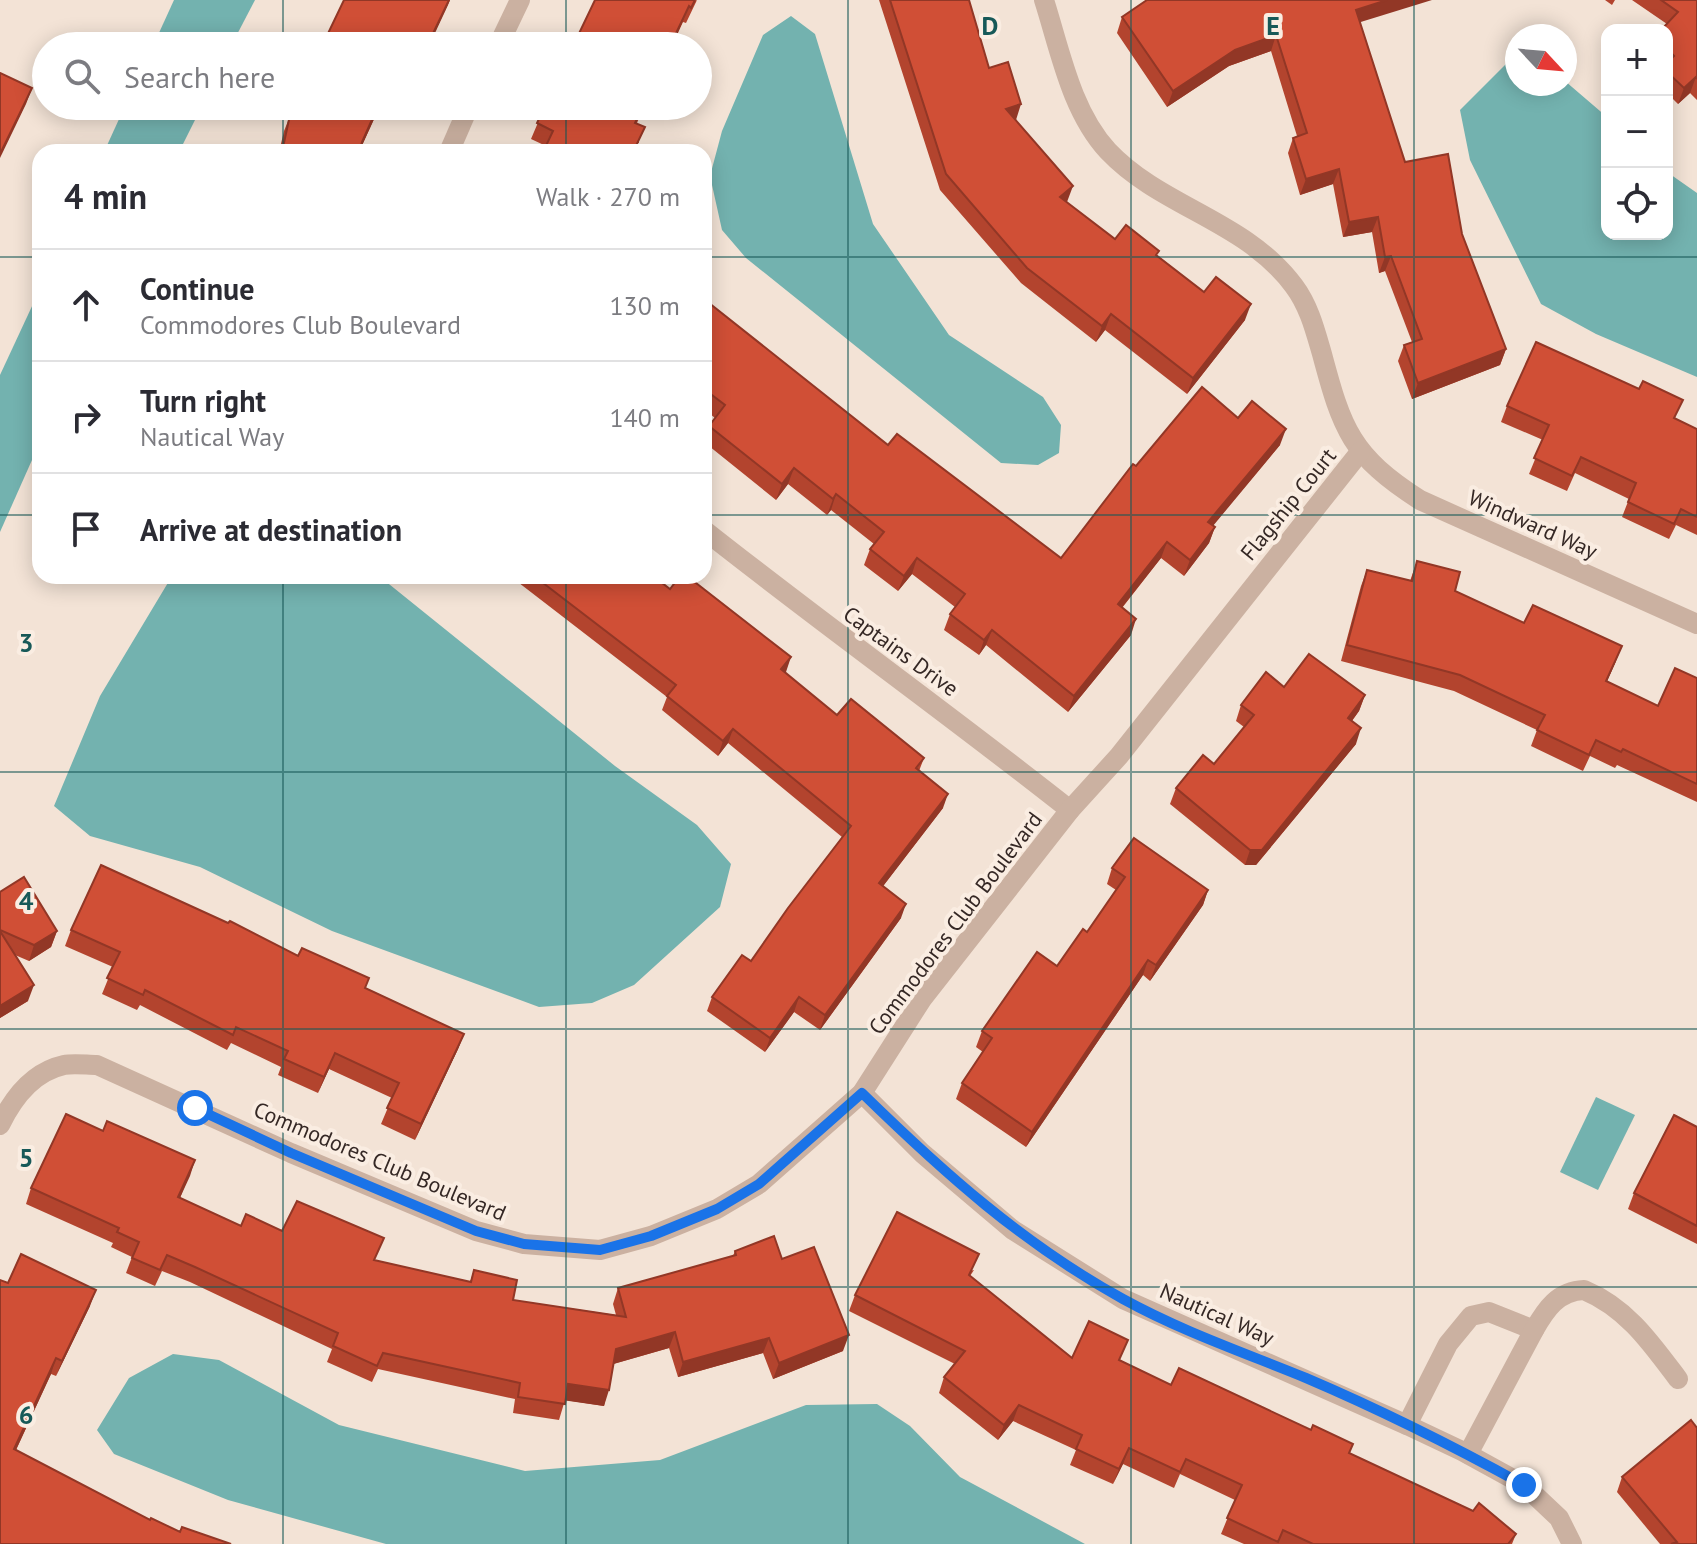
<!DOCTYPE html>
<html lang="en">
<head>
<meta charset="utf-8">
<style>
	body { margin:0; font-family:"PT Sans",sans-serif; background:#f2f2f3; color:#2b2b33 }
	.controls { position:absolute; right:24px; top:24px; display:grid; overflow:hidden; border-radius:16px; box-shadow:0 4px 20px #0003 }
	.controls button { width:72px; height:72px; display:grid; place-items:center; padding:0; border:0; border-bottom:2px solid #e1e1e2; background:#fff; color:#2b2b33; font:40px sans-serif }
	.compass { position:absolute; left:1505px; top:24px; width:72px; height:72px; border-radius:50%; background:#fff; box-shadow:0 4px 20px #0003; rotate:116deg }
	.stop { position:absolute; width:24px; height:24px; margin:-18px; border:6px solid #1a73e8; border-radius:50%; background:#fff }
	.stop.end { background:#1a73e8; border-color:#fff; box-shadow:0 2px 8px #0008 }
	.list { margin:0; padding:0; list-style:none }
	h2 { display:flex; justify-content:space-between; align-items:center; height:104px; margin:0; padding:0 32px; font-size:34px }
	h2 small { font-size:26px; font-weight:400; color:#7c7c81 }
	.list li { display:grid; grid-template-columns:52px 1fr auto; gap:24px; align-items:center; box-sizing:border-box; height:112px; padding:0 32px; border-top:2px solid #e1e1e2 }
	.list b { display:block; font-size:30px; white-space:nowrap }
	.list p { margin:0; font-size:26px; white-space:nowrap; color:#7c7c81 }
	.list em { font-size:26px; font-style:normal; color:#7c7c81 }
	.icon { flex:none; width:44px; height:44px; fill:none; stroke:currentColor; stroke-width:2; stroke-linecap:round; stroke-linejoin:round }
	.map { position:relative; flex:none; width:1697px; height:1544px; overflow:hidden }
	.search { position:absolute; background:#fff; box-shadow:0 4px 20px #0003; left:32px; top:32px; width:680px; height:88px; display:flex; align-items:center; gap:20px; box-sizing:border-box; padding:0 28px; border-radius:44px; color:#7c7c81; font-size:30px }
	.panel { position:absolute; background:#fff; box-shadow:0 4px 20px #0003; left:32px; top:144px; width:680px; height:440px; border-radius:24px }
	.map>svg:first-child { display:block }
	.water { fill:#73b2af }
	.lines { fill:none; stroke-linecap:round; stroke-linejoin:round }
	.minor { stroke:#cbb1a1; stroke-width:20 }
	.wall { fill:#b3442e }
	.shaded-wall { fill:#923726 }
	.building { fill:#d04f36; stroke:#923726; stroke-width:2 }
	.route { stroke:#1a73e8; stroke-width:10 }
	.grid { fill:none; stroke:#175958; stroke-width:2; stroke-opacity:0.55 }
	.labels { text-anchor:middle; dominant-baseline:central; stroke-width:8; stroke-linejoin:round; paint-order:stroke }
	.street-label { font-size:22px; fill:#352825; stroke:#faede2 }
	.grid-label { font-size:26px; text-anchor:middle; font-weight:bold; fill:#175958; stroke:#faede2; stroke-width:8; stroke-linejoin:round; paint-order:stroke }
</style>
</head>
<body>
<div class="map">
<svg width="1697" height="1544" viewBox="0 0 1697 1544">
	<rect width="100%" height="100%" fill="#f3e3d6"/>
	<g class="water">
		<polygon points="174,0 255,0 231,46 153,46"/>
		<polygon points="791,16 815,34 873,224 949,335 1043,397 1061,425 1059,453 1038,465 1001,463 746,258 722,230 710,176 722,131 763,35"/>
		<polygon points="1506,64 1517,64 1517,84 1565,84 1565,81 1607,117 1607,234 1667,234 1667,172 1697,193 1697,377 1596,334 1541,304 1470,160 1460,110"/>
		<polygon points="125,106 202,106 179,152 104,152"/>
		<polygon points="40,289 40,442 0,532 0,375"/>
		<polygon points="172,576 379,576 615,766 697,825 731,864 720,907 634,985 592,1003 539,1007 332,931 200,867 90,836 54,806 100,696"/>
		<polygon points="1596,1097 1635,1115 1598,1190 1560,1172"/>
		<polygon points="173,1354 219,1360 339,1425 525,1471 660,1460 806,1405 877,1404 910,1426 960,1477 1085,1544 386,1544 228,1500 114,1454 97,1430 129,1378"/>
	</g>
	<g class="lines">
		<g class="minor">
			<path d="M1044 0C1060 50 1071 111 1108 151 1162 208 1245 220 1294 286 1309 306 1315 330 1322 354 1342 429 1351 456 1420 500L1697 624"/>
			<polyline points="498,46 520,0"/>
			<polyline points="449,152 469,106"/>
			<path d="M704 530C824 625 950 715 1070 810"/>
			<polyline points="862,1093 922,1153 1013,1230 1123,1299 1407,1425 1462,1451 1524,1485 1559,1518 1572,1544"/>
			<path d="M0 1125C13 1098 32 1072 64 1065 74 1063 87 1065 97 1065L291 1153 476 1231 524 1244 600 1250 651 1236 717 1209 759 1184 862 1093 922 999 1070 810 1119 756 1360 452"/>
			<polyline points="1407,1425 1448,1344 1471,1316 1489,1312 1534,1330"/>
			<path d="M1468 1454 1534 1330C1546 1309 1558 1291 1584 1290 1627 1308 1651 1343 1678 1379"/>
		</g>
	</g>
	<g class="wall">
		<polygon points="697,0 686,23 683,22 672,46 573,46"/>
		<polygon points="879,0 969,0 989,68 1015,120 1067,202 1115,239 1158,256 1204,292 1245,320 1187,394 1105,330 1096,342 1021,283 940,190"/>
		<polygon points="1605,0 1615,0 1612,5"/>
		<polygon points="1632,0 1697,0 1697,100 1690,93 1678,104 1667,93 1667,24"/>
		<polygon points="1122,17 1360,22 1405,162 1462,234 1506,349 1500,365 1412,399 1398,361 1404,345 1412,342 1385,271 1379,273 1372,232 1343,237 1333,184 1300,195 1288,153 1293,138 1297,136 1271,51 1229,66 1167,107 1117,33"/>
		<polygon points="294,106 380,106 359,152 279,152 284,131"/>
		<polygon points="545,106 644,106 637,123 639,143 546,146 531,139"/>
		<polygon points="704,299 888,445 1061,558 1136,466 1238,418 1280,445 1213,525 1215,527 1209,543 1184,576 1161,558 1122,608 1131,635 1068,712 986,645 979,655 944,630 950,614 955,607 912,574 898,591 864,565 870,549 874,544 831,510 827,515 788,484 776,500 704,442 709,426 715,418 704,409"/>
		<polygon points="1507,406 1675,419 1697,429 1697,535 1676,525 1669,539 1622,517 1629,499 1575,473 1567,491 1529,474 1543,440 1501,422"/>
		<polygon points="1417,561 1455,591 1524,623 1616,661 1607,681 1658,706 1697,678 1697,802 1617,765 1615,768 1590,756 1583,771 1531,746 1537,730 1454,691 1341,661 1361,586 1367,570 1410,581"/>
		<polygon points="510,576 653,576 785,673 837,715 924,758 919,771 943,808 883,886 901,918 820,1030 794,1012 765,1052 707,1011 712,997 751,961 842,837 728,743 718,756 662,710 667,697"/>
		<polygon points="1284,687 1365,695 1359,711 1352,721 1356,744 1256,865 1245,865 1170,804 1176,788 1214,764 1244,727 1236,721 1241,705"/>
		<polygon points="1112,868 1208,890 1203,905 1150,981 1143,975 1026,1147 956,1099 962,1083 983,1052 976,1047 982,1031 1057,966 1087,932 1116,890 1107,884"/>
		<polygon points="0,892 57,931 51,947 29,961 15,955 28,1001 0,1018"/>
		<polygon points="71,930 298,956 464,1034 458,1049 415,1140 381,1124 392,1098 329,1069 318,1093 278,1075 281,1067 231,1043 227,1050 140,1005 137,1010 102,994 113,967 65,946"/>
		<polygon points="1697,1127 1697,1244 1628,1209 1634,1193"/>
		<polygon points="103,1131 195,1160 180,1198 241,1226 282,1231 375,1260 470,1282 474,1270 513,1300 616,1315 613,1304 618,1288 733,1256 735,1251 782,1259 843,1351 773,1379 763,1353 678,1377 669,1348 613,1364 604,1406 565,1400 559,1420 513,1413 515,1399 378,1369 372,1382 327,1362 332,1349 190,1282 162,1271 155,1286 126,1273 132,1257 111,1247 113,1243 26,1204 31,1188"/>
		<polygon points="974,1270 970,1276 1072,1358 1120,1360 1171,1385 1353,1444 1349,1453 1516,1534 1512,1544 1244,1544 1221,1534 1235,1500 1180,1474 1174,1488 1123,1464 1113,1484 1070,1465 1076,1450 1013,1421 998,1440 939,1393 944,1377 955,1364 849,1311 855,1295"/>
		<polygon points="8,1283 90,1306 56,1376 51,1374 16,1450 150,1520 180,1532 0,1544"/>
		<polygon points="1622,1477 1697,1544 1660,1544 1617,1492"/>
	</g>
	<g class="shaded-wall">
		<polygon points="449,0 450,0 448,5 429,46 427,46"/>
		<polygon points="1387,0 1432,0 1351,25 1356,10"/>
		<polygon points="689,6 672,46 670,46"/>
		<polygon points="1276,35 1271,51 1229,66 1167,107 1173,91 1235,50"/>
		<polygon points="1696,77 1690,93 1678,104 1684,88"/>
		<polygon points="32,88 26,104 0,158 0,154"/>
		<polygon points="1021,104 1016,120 1006,109"/>
		<polygon points="378,106 380,106 359,152 362,142"/>
		<polygon points="1339,169 1333,184 1300,195 1306,179"/>
		<polygon points="1073,186 1067,202 1055,213 1060,197"/>
		<polygon points="1378,217 1372,232 1343,237 1349,222"/>
		<polygon points="1391,256 1385,271 1379,273 1385,257"/>
		<polygon points="1251,304 1245,320 1187,394 1193,378"/>
		<polygon points="1111,314 1105,330 1096,342 1102,326"/>
		<polygon points="1506,349 1500,365 1412,399 1418,383"/>
		<polygon points="1286,429 1280,445 1203,538 1208,522"/>
		<polygon points="794,468 788,484 776,500 782,484"/>
		<polygon points="836,494 831,510 827,515 833,499"/>
		<polygon points="1215,527 1209,543 1184,576 1190,560"/>
		<polygon points="1167,542 1161,558 1112,620 1118,604"/>
		<polygon points="917,558 912,574 898,591 904,576"/>
		<polygon points="1136,619 1131,635 1068,712 1074,696"/>
		<polygon points="992,630 986,645 979,655 984,640"/>
		<polygon points="1622,646 1616,661 1600,697 1606,681"/>
		<polygon points="791,657 786,672 776,684 781,669"/>
		<polygon points="1365,695 1359,711 1342,734 1348,718"/>
		<polygon points="1361,728 1356,744 1256,865 1245,865 1250,850"/>
		<polygon points="733,729 728,743 718,756 723,741"/>
		<polygon points="948,794 943,808 874,898 879,883"/>
		<polygon points="1208,890 1203,905 1150,981 1156,965"/>
		<polygon points="906,904 901,918 820,1030 825,1015"/>
		<polygon points="57,931 51,947 29,961 34,945"/>
		<polygon points="1148,960 1143,975 1026,1147 1032,1132"/>
		<polygon points="34,985 28,1001 0,1018 0,1006"/>
		<polygon points="799,997 794,1012 765,1052 770,1038"/>
		<polygon points="464,1034 458,1049 415,1140 421,1124"/>
		<polygon points="335,1053 329,1069 318,1093 324,1077"/>
		<polygon points="195,1160 190,1176 173,1213 178,1197"/>
		<polygon points="96,1290 90,1306 56,1376 62,1361"/>
		<polygon points="675,1332 669,1348 610,1365 616,1349"/>
		<polygon points="849,1335 843,1351 773,1379 779,1363"/>
		<polygon points="769,1338 763,1353 678,1377 683,1362"/>
		<polygon points="56,1358 51,1374 9,1465 14,1449"/>
		<polygon points="568,1384 609,1390 604,1406 562,1400"/>
		<polygon points="1019,1405 1013,1421 998,1440 1004,1425"/>
		<polygon points="1129,1448 1123,1464 1113,1484 1119,1469"/>
	</g>
	<g class="building">
		<polygon points="344,0 449,0 427,46 322,46"/>
		<polygon points="595,0 695,0 691,8 689,6 670,46 573,46"/>
		<polygon points="890,0 969,0 989,68 1008,62 1021,104 1006,109 1073,186 1060,197 1115,239 1126,225 1159,251 1156,255 1204,292 1216,277 1251,304 1193,378 1111,314 1102,326 1027,268 946,174"/>
		<polygon points="1147,0 1387,0 1356,10 1405,162 1448,154 1462,234 1506,349 1418,383 1404,345 1422,339 1391,256 1385,257 1378,217 1349,222 1339,169 1306,179 1293,138 1307,133 1276,35 1235,50 1173,91 1122,17"/>
		<polygon points="1661,0 1697,0 1697,79 1696,77 1684,88 1667,72 1667,63 1674,56 1667,48 1667,30 1661,30 1678,12"/>
		<polygon points="0,73 32,88 0,154"/>
		<polygon points="294,106 378,106 362,142 359,152 282,152 290,115"/>
		<polygon points="545,106 643,106 635,123 645,127 633,152 543,152 553,131 537,123"/>
		<polygon points="704,299 888,445 897,434 1061,558 1133,464 1136,466 1202,387 1238,418 1252,401 1286,429 1208,522 1215,527 1190,560 1167,542 1118,604 1136,619 1074,696 992,630 984,640 950,614 965,594 917,558 904,576 870,549 884,532 836,494 833,499 794,468 782,484 709,426 725,405 704,389"/>
		<polygon points="1536,342 1639,389 1643,381 1683,400 1674,418 1697,429 1697,517 1681,509 1674,524 1628,502 1636,483 1581,457 1572,476 1534,458 1549,425 1507,406"/>
		<polygon points="1417,561 1460,572 1455,591 1524,623 1533,605 1622,646 1606,681 1658,706 1675,668 1697,678 1697,784 1623,749 1621,752 1596,740 1589,755 1537,730 1545,715 1460,675 1347,645 1367,570 1412,581"/>
		<polygon points="534,576 653,576 670,589 680,576 687,576 791,657 781,669 837,715 851,699 924,758 916,768 948,794 879,883 906,904 825,1015 799,997 770,1038 712,997 742,955 751,961 788,908 851,826 733,729 723,741 667,696 676,685"/>
		<polygon points="1309,654 1365,695 1348,718 1361,728 1262,850 1250,850 1176,788 1203,755 1214,764 1254,715 1241,705 1266,672 1284,687"/>
		<polygon points="1134,838 1208,890 1156,965 1148,960 1032,1132 962,1083 992,1038 982,1031 1037,952 1057,966 1083,929 1087,932 1125,877 1112,868"/>
		<polygon points="101,865 228,923 230,921 298,956 302,948 369,978 365,988 464,1034 421,1124 387,1108 399,1083 335,1053 324,1077 284,1059 288,1051 236,1027 233,1035 145,990 143,995 107,978 120,952 71,930"/>
		<polygon points="24,877 57,931 34,945 0,930 0,892"/>
		<polygon points="0,931 34,985 0,1006"/>
		<polygon points="66,1114 103,1131 107,1121 195,1160 178,1197 241,1226 246,1214 282,1231 297,1201 384,1238 374,1260 471,1282 474,1270 517,1280 513,1300 626,1317 618,1288 736,1255 735,1251 774,1236 782,1259 814,1247 849,1335 779,1363 769,1338 683,1362 675,1332 616,1349 609,1390 568,1384 565,1404 518,1397 520,1383 383,1353 377,1366 333,1346 338,1333 195,1267 167,1255 160,1270 132,1258 139,1242 117,1232 119,1228 31,1188"/>
		<polygon points="1674,1115 1697,1127 1697,1226 1634,1193"/>
		<polygon points="897,1212 979,1254 969,1275 1072,1358 1089,1321 1128,1340 1119,1360 1171,1385 1179,1368 1311,1430 1313,1425 1353,1444 1349,1453 1473,1511 1479,1503 1516,1534 1508,1544 1313,1544 1283,1530 1278,1542 1227,1518 1242,1485 1186,1459 1180,1472 1129,1448 1119,1469 1076,1449 1082,1435 1019,1405 1004,1425 944,1377 965,1351 855,1295"/>
		<polygon points="21,1254 96,1290 62,1361 56,1358 14,1449 150,1520 151,1518 180,1532 182,1527 231,1544 0,1544 0,1280 8,1283"/>
		<polygon points="1691,1420 1697,1428 1697,1544 1671,1544 1677,1542 1622,1477"/>
	</g>
	<g class="lines">
		<path class="route" d="M195 1108 291 1153 476 1231 524 1244 600 1250 651 1236 717 1209 759 1184 862 1093C943 1172 1023 1244 1123 1299 1181 1331 1245 1353 1306 1378 1381 1410 1453 1446 1524 1485"/>
	</g>
	<path class="grid" d="M283 0V46M566 0V46M848 0V1544M1131 0V1544M1414 0V1544M283 106V152M566 106V152M0 257H40M704 257H1697M0 515H40M704 515H1697M283 576V1544M566 576V1544M0 772H1697M0 1029H1697M0 1287H1697"/>
	<g class="labels">
		<g class="street-label">
			<text transform="translate(1288 504) rotate(-51)">Flagship Court</text>
			<text transform="translate(1533 524) rotate(24)">Windward Way</text>
			<text transform="translate(901 651) rotate(36)">Captains Drive</text>
			<text transform="translate(955 923) rotate(-53)">Commodores Club Boulevard</text>
			<text transform="translate(380 1161) rotate(23)">Commodores Club Boulevard</text>
			<text transform="translate(1217 1314) rotate(24)">Nautical Way</text>
		</g>
	</g>
	<g class="grid-label">
		<text x="990" y="35">D</text>
		<text x="1273" y="35">E</text>
		<text x="26" y="652">3</text>
		<text x="26" y="910">4</text>
		<text x="26" y="1167">5</text>
		<text x="26" y="1424">6</text>
	</g>
</svg>
<div class="controls">
<button>+</button>
<button>−</button>
<button><svg class="icon" aria-label="locate" viewBox="0 0 24 24"><circle cx="12" cy="12" r="6"/><path d="M12 2v4M12 18v4M2 12h4M18 12h4"/></svg></button>
</div>
<svg class="compass" viewBox="-18 -18 36 36"><path d="M0-13l5 13h-10z" fill="#e53935"/><path d="M0 13l5-13h-10z" fill="#7c7c81"/></svg>
<div class="stop" style="left:195px;top:1108px"></div>
<div class="stop end" style="left:1524px;top:1485px"></div>
<div class="search"><svg class="icon" aria-label="search" viewBox="0 0 24 24"><circle cx="10" cy="10" r="6"/><path d="M15 15l6 6"/></svg>Search here</div>
<section class="panel">
<h2>4 min<small>Walk · 270 m</small></h2>
<ul class="list">
<li><svg class="icon" aria-label="ahead" viewBox="0 0 24 24"><path d="M12 20V5M6 11l6-6 6 6"/></svg><div><b>Continue</b><p>Commodores Club Boulevard</p></div><em>130 m</em></li>
<li><svg class="icon" aria-label="right" viewBox="0 0 24 24"><path d="M7 20v-9h11M14 6l5 5-5 5"/></svg><div><b>Turn right</b><p>Nautical Way</p></div><em>140 m</em></li>
<li><svg class="icon" aria-label="arrive" viewBox="0 0 24 24"><path d="M6 21V4h12l-3 4 3 4H6"/></svg><div><b>Arrive at destination</b></div></li>
</ul>
</section>
</div>
</body>
</html>
